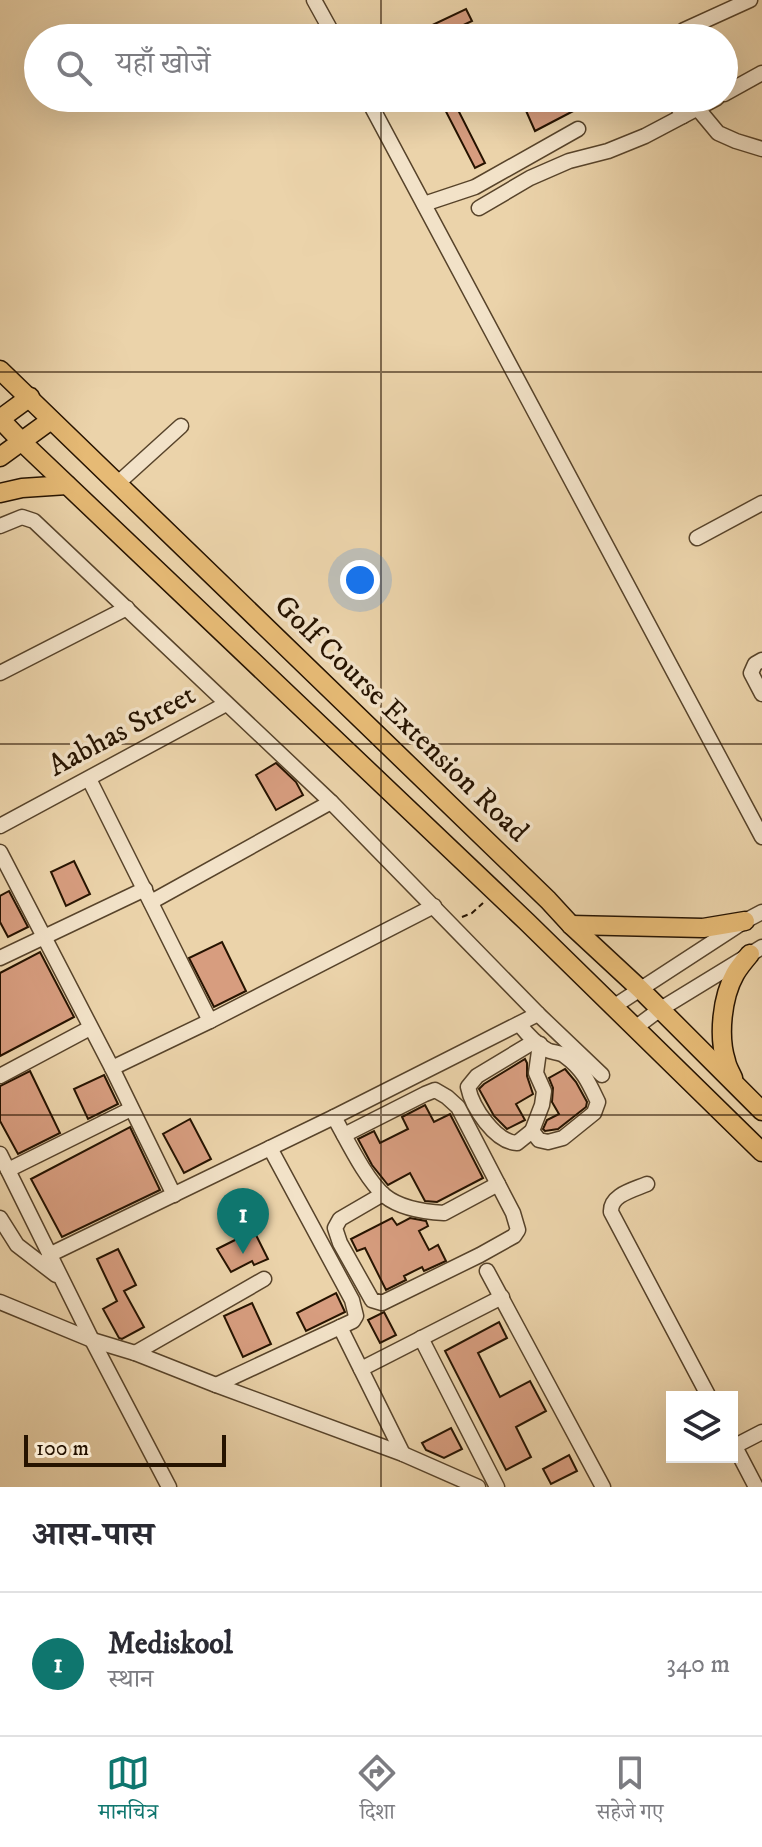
<!DOCTYPE html>
<html lang="hi">
<head>
<meta charset="utf-8">
<style>
	body { margin:0; font-family:"IM FELL DW Pica","Noto Serif Devanagari",serif; background:#f7f7f7; color:#2b2b33 }
	.controls { position:absolute; right:24px; bottom:24px; display:grid; overflow:hidden; border-radius:0px; box-shadow:0 8px 32px #0002 }
	.controls button { width:72px; height:72px; display:grid; place-items:center; padding:0; border:0; border-bottom:2px solid #e1e1e2; background:#fff; color:#2b2b33; font:40px sans-serif }
	.scale { position:absolute; left:24px; bottom:20px; width:202px; box-sizing:border-box; padding-left:8px; border:4px solid #261300; border-top:0; font-size:22px; line-height:28px; white-space:nowrap; color:#261300; -webkit-text-stroke:6px #f2e2c8; paint-order:stroke }
	.you { position:absolute; left:360px; top:580px; width:28px; height:28px; margin:-20px; border:6px solid #fff; border-radius:50%; background:#1a73e8; box-shadow:0 0 0 12px #1a73e833 }
	.badge { display:grid; place-items:center; width:52px; height:52px; border-radius:50%; background:#0f766e; color:#fff; font-size:26px; font-weight:700 }
	.pin { position:absolute; translate:-50% -66px; filter:drop-shadow(0 2px 4px #0008) }
	.pin::after { content:''; position:absolute; top:42px; width:28px; height:24px; background:inherit; clip-path:polygon(0 0,100% 0,50% 100%) }
	.list { margin:0; padding:0; list-style:none }
	h2 { display:flex; justify-content:space-between; align-items:center; height:104px; margin:0; padding:0 32px; font-size:34px }
	h2 small { font-size:26px; font-weight:400; color:#7c7c81 }
	.list li { display:grid; grid-template-columns:52px 1fr auto; gap:24px; align-items:center; box-sizing:border-box; height:144px; padding:0 32px; border-top:2px solid #e1e1e2 }
	.list b { display:block; font-size:30px; white-space:nowrap }
	.list p { margin:0; font-size:26px; white-space:nowrap; color:#7c7c81 }
	.list em { font-size:26px; font-style:normal; color:#7c7c81 }
	.icon { flex:none; width:44px; height:44px; fill:none; stroke:currentColor; stroke-width:2; stroke-linecap:round; stroke-linejoin:round }
	.map { position:relative; flex:none; width:762px; height:1487px; overflow:hidden }
	.search { position:absolute; background:#fff; box-shadow:0 8px 32px #0002; left:24px; right:24px; top:24px; height:88px; display:flex; align-items:center; gap:20px; box-sizing:border-box; padding:0 28px; border-radius:44px; color:#7c7c81; font-size:30px }
	.sheet { height:248px; background:#fff }
	nav { display:flex; justify-content:space-around; align-items:center; box-sizing:border-box; height:112px; border-top:2px solid #e1e1e2; background:#fff; font-size:22px; color:#7c7c81 }
	nav a { display:grid; justify-items:center; gap:4px }
	nav .on { color:#0f766e }
	.map>svg:first-child { display:block }
	.building { fill:#d79d7f; stroke:#261300; stroke-width:2 }
	.lines { fill:none; stroke-linecap:round; stroke-linejoin:round }
	.minor-casing { stroke:#57432a; stroke-width:17 }
	.major-casing { stroke:#261300; stroke-width:21 }
	.path { stroke:#261300; stroke-width:2; stroke-dasharray:6 4; stroke-linecap:butt }
	.minor { stroke:#f2e2c8; stroke-width:14 }
	.major { stroke:#e6ba75; stroke-width:18 }
	.grid { fill:none; stroke:#261300; stroke-width:2; stroke-opacity:0.55 }
	.labels { text-anchor:middle; dominant-baseline:central; stroke-width:7; stroke-linejoin:round; paint-order:stroke }
	.street-label { font-size:30px; fill:#261300; stroke:#f2e2c8 }
</style>
</head>
<body>
<div class="map">
<svg width="762" height="1487" viewBox="0 0 762 1487">
	<rect width="100%" height="100%" fill="#ebd3aa"/>
	<filter id="stains"><feTurbulence type="fractalNoise" baseFrequency=".0025" numOctaves="4"/><feColorMatrix values="0 0 0 0 .2 0 0 0 0 .09 0 0 0 0 .02 0 0 0 .5 -.17"/></filter>
	<radialGradient id="worn" r=".72"><stop offset=".6" stop-color="#630" stop-opacity="0"/><stop offset="1" stop-color="#630" stop-opacity=".3"/></radialGradient>
	<g class="building">
		<polygon points="466,9 472,21 436,38 405,38"/>
		<polygon points="439,98 452,98 485,163 475,168"/>
		<polygon points="535,98 576,98 581,107 535,131 523,104"/>
		<polygon points="276,763 296,782 303,795 276,810 256,775"/>
		<polygon points="74,861 90,894 66,906 51,872"/>
		<polygon points="9,891 28,927 8,937 0,922 0,896"/>
		<polygon points="222,942 246,991 214,1007 189,958"/>
		<polygon points="40,952 74,1017 0,1056 0,973"/>
		<polygon points="525,1059 527,1063 527,1076 533,1094 516,1104 525,1120 507,1129 494,1116 479,1089 484,1084"/>
		<polygon points="565,1069 576,1082 587,1102 586,1107 558,1129 545,1131 543,1129 547,1120 559,1114 552,1102 553,1088 549,1078"/>
		<polygon points="30,1071 60,1133 18,1154 0,1121 0,1086"/>
		<polygon points="104,1075 118,1104 88,1119 74,1089"/>
		<polygon points="425,1105 434,1122 450,1114 483,1178 437,1202 425,1201 410,1173 388,1185 372,1165 358,1139 374,1131 380,1143 408,1129 402,1117"/>
		<polygon points="190,1119 211,1159 184,1173 163,1134"/>
		<polygon points="130,1127 160,1190 62,1237 31,1179"/>
		<polygon points="392,1218 397,1225 410,1218 426,1221 428,1226 419,1231 429,1250 438,1245 446,1261 424,1271 422,1267 404,1276 406,1280 386,1290 365,1248 357,1251 351,1239"/>
		<polygon points="252,1227 268,1259 254,1265 252,1261 231,1272 217,1249 241,1237 239,1234"/>
		<polygon points="118,1249 136,1285 124,1291 144,1327 122,1339 119,1338 103,1309 117,1301 97,1259"/>
		<polygon points="336,1293 345,1312 306,1331 297,1313"/>
		<polygon points="252,1303 271,1344 243,1357 224,1316"/>
		<polygon points="384,1312 396,1335 380,1343 368,1320"/>
		<polygon points="499,1322 507,1338 478,1353 500,1397 530,1381 546,1411 516,1427 531,1457 506,1470 445,1351"/>
		<polygon points="451,1428 462,1449 444,1458 426,1450 422,1443"/>
		<polygon points="569,1455 577,1471 551,1484 543,1469"/>
	</g>
	<g class="lines">
		<g class="minor-casing">
			<g id="minor">
				<polyline points="314,0 335,38"/>
				<polyline points="672,38 684,30 750,0"/>
				<polyline points="724,94 762,73"/>
				<polyline points="367,98 762,837"/>
				<polyline points="673,98 683,116"/>
				<polyline points="698,109 718,133 736,141 762,149"/>
				<polyline points="424,204 475,187 578,129"/>
				<polyline points="479,208 530,178 569,161 608,151 645,136 717,98"/>
				<polyline points="117,484 181,426"/>
				<polyline points="0,526 22,517 34,521 331,802 538,1014 602,1075"/>
				<polyline points="697,538 762,503"/>
				<polyline points="762,660 755,664 751,673 762,694"/>
				<polyline points="0,673 127,608"/>
				<polyline points="89,779 210,1021"/>
				<polyline points="0,826 226,704"/>
				<polyline points="0,852 112,1068 174,1195"/>
				<polyline points="151,902 331,802"/>
				<polyline points="0,958 145,889"/>
				<polyline points="613,1007 745,921 762,912"/>
				<path d="M519 1024C527 1034 536 1044 547 1050 553 1053 560 1052 565 1056 583 1069 589 1083 598 1102L594 1113 563 1138 548 1142 539 1140 532 1131 517 1143C495 1142 472 1107 468 1087L477 1076 535 1041"/>
				<polyline points="635,1028 659,1010 762,947"/>
				<polyline points="112,1068 210,1021 434,906"/>
				<polyline points="0,1076 90,1028"/>
				<path d="M334 1117C347 1140 366 1180 385 1196 400 1208 426 1212 444 1213L498 1184"/>
				<polyline points="532,1131 542,1105 544,1091 536,1073 540,1044"/>
				<polyline points="344,1135 425,1094 435,1090 447,1097 458,1107 513,1213 518,1230 514,1236 480,1255 382,1303 372,1300 340,1243 335,1228 340,1219 383,1194"/>
				<polyline points="0,1154 92,1340 169,1487"/>
				<polyline points="8,1170 131,1109"/>
				<path d="M647 1184C633 1190 610 1195 611 1212L709 1397"/>
				<polyline points="0,1218 17,1245 56,1275"/>
				<polyline points="49,1255 334,1117 538,1014"/>
				<polyline points="487,1271 603,1487"/>
				<polyline points="0,1302 92,1340 135,1353 216,1385 403,1454 478,1487"/>
				<polyline points="340,1327 403,1454"/>
				<polyline points="421,1338 497,1487"/>
				<polyline points="135,1353 264,1279"/>
				<polyline points="361,1369 502,1297"/>
				<polyline points="216,1385 353,1321 356,1316 352,1300 270,1148"/>
				<polyline points="732,1441 756,1487"/>
				<polyline points="735,1446 762,1432"/>
			</g>
		</g>
		<g class="major-casing">
			<g id="major">
				<polyline points="0,370 548,900 571,925 640,989 762,1111"/>
				<polyline points="0,419 21,441 527,922 762,1152"/>
				<polyline points="0,419 30,397"/>
				<polyline points="0,457 51,420"/>
				<polyline points="0,493 22,488 67,485"/>
				<polyline points="571,925 703,928 745,921"/>
				<path d="M733 1078C731 1073 727 1067 726 1061 718 1036 722 997 735 974 739 967 745 960 750 954"/>
			</g>
		</g>
		<polyline class="path" points="462,917 472,913 483,903"/>
		<use href="#minor" class="minor"/>
		<use href="#major" class="major"/>
	</g>
	<path class="grid" d="M381 0V38M381 98V1487M0 372H762M0 744H762M0 1115H762"/>
	<g class="labels">
		<g class="street-label">
			<text transform="translate(401 719) rotate(44)">Golf Course Extension Road</text>
			<text transform="translate(122 731) rotate(-28)">Aabhas Street</text>
		</g>
	</g>
	<rect width="100%" height="100%" filter="url(#stains)"/>
	<rect width="100%" height="100%" fill="url(#worn)"/>
</svg>
<div class="controls">
<button><svg class="icon" aria-label="layers" viewBox="0 0 24 24"><path d="M12 4l9 5-9 5-9-5zM3 14l9 5 9-5"/></svg></button>
</div>
<div class="scale">100 m</div>
<div class="you"></div>
<div class="pin badge" style="left:243px;top:1254px">1</div>
<div class="search"><svg class="icon" aria-label="search" viewBox="0 0 24 24"><circle cx="10" cy="10" r="6"/><path d="M15 15l6 6"/></svg>यहाँ खोजें</div>
</div>
<section class="sheet">
<h2>आस-पास<small></small></h2>
<ul class="list">
<li><span class="badge">1</span><div><b>Mediskool</b><p>स्थान</p></div><em>340 m</em></li>
</ul>
</section>
<nav>
<a class="on"><svg class="icon" aria-label="map" viewBox="0 0 24 24"><path d="M3 6l6-2 6 2 6-2v14l-6 2-6-2-6 2zM9 4v14M15 6v14"/></svg>मानचित्र</a>
<a><svg class="icon" aria-label="directions" viewBox="0 0 24 24"><path d="M12 3l9 9-9 9-9-9zM9 14v-3h6M13 9l2 2-2 2"/></svg>दिशा</a>
<a><svg class="icon" aria-label="saved" viewBox="0 0 24 24"><path d="M7 4h10v16l-5-4-5 4z"/></svg>सहेजे गए</a>
</nav>
</body>
</html>
